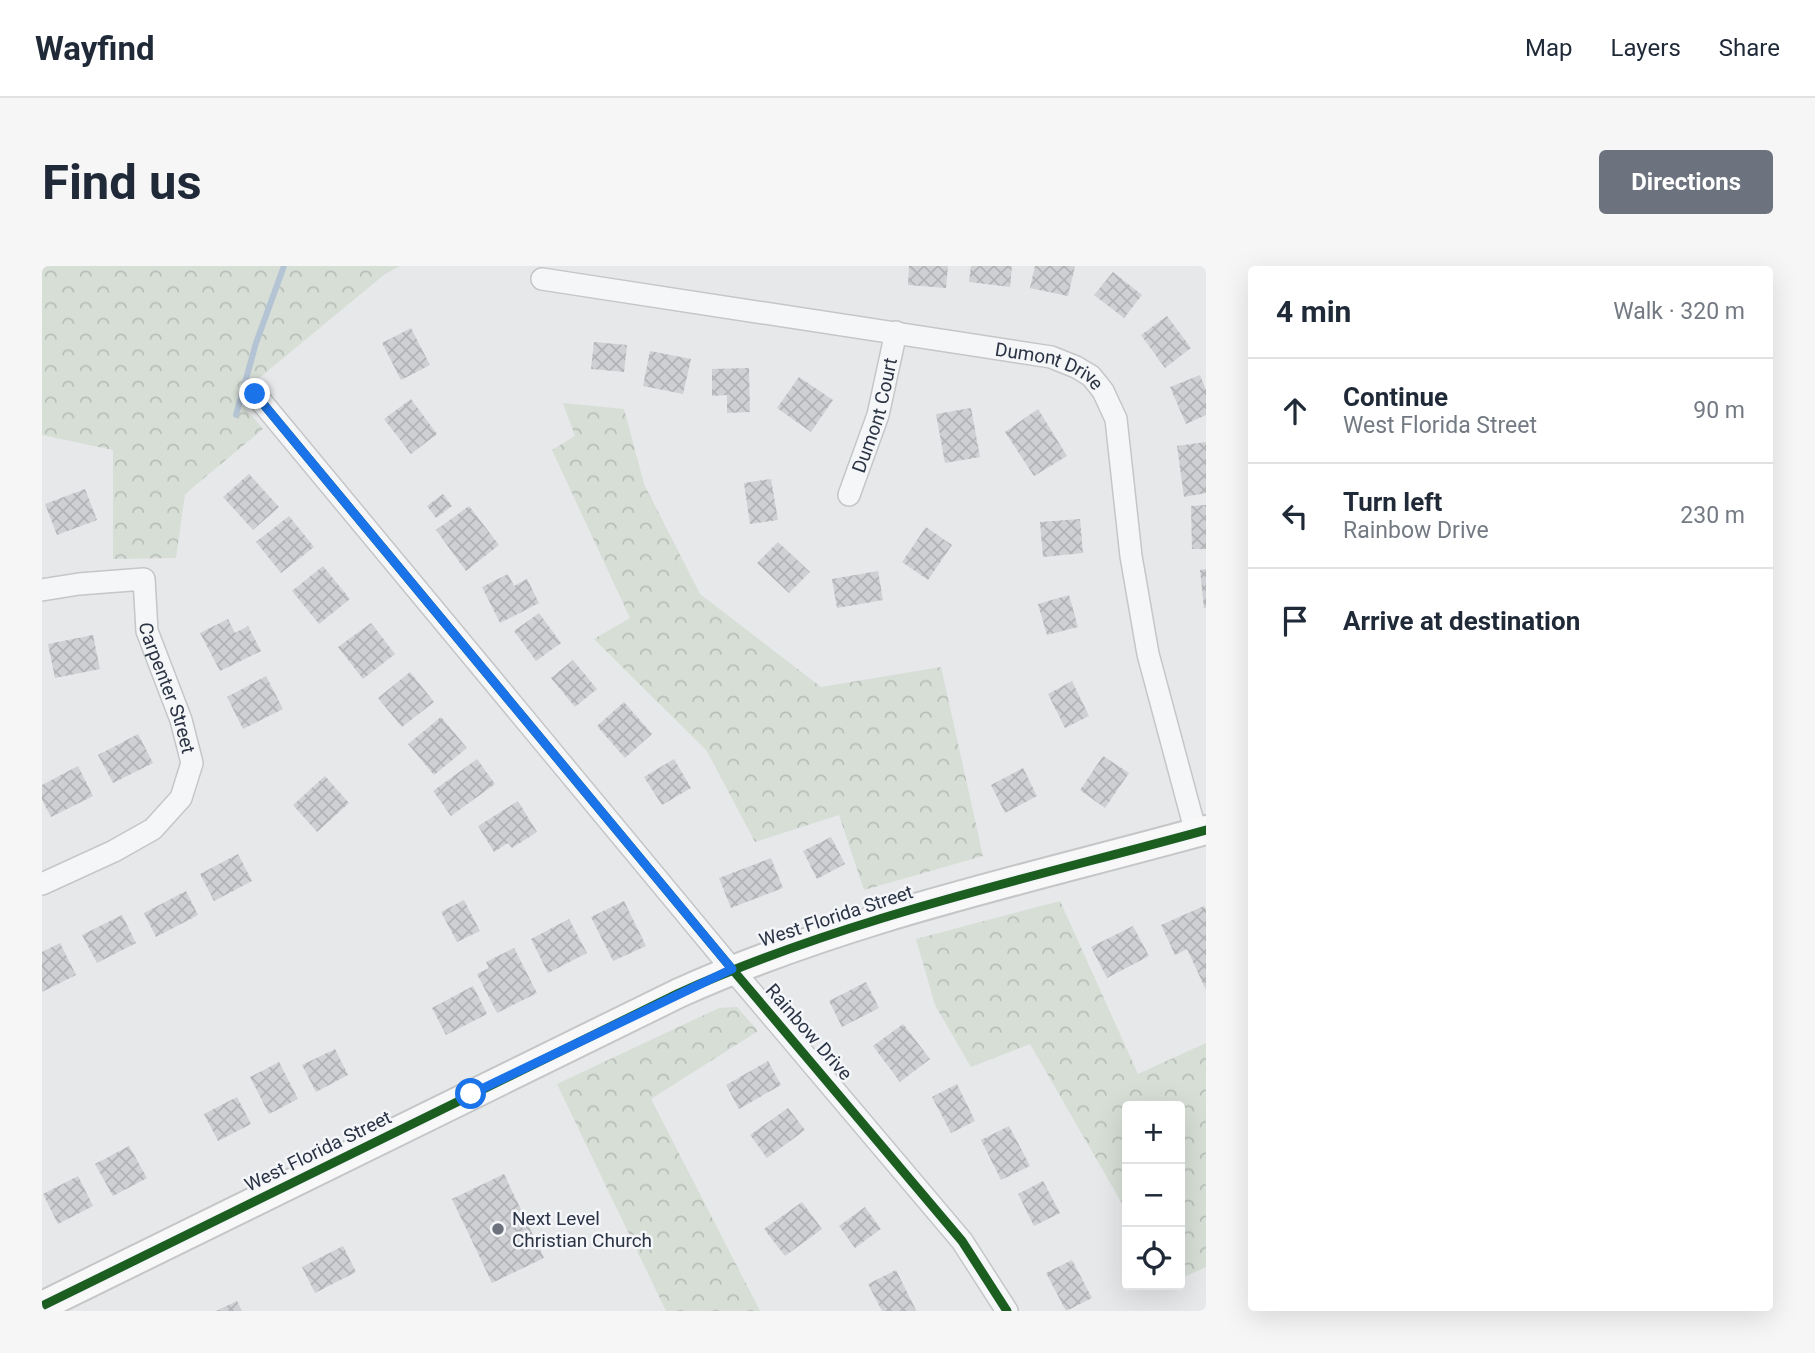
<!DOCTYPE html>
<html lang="en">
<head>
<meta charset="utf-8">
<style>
	body { margin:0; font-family:Roboto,sans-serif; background:#f6f6f7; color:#1f2937 }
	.controls { position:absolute; right:21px; bottom:21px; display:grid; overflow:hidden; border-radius:7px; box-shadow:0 7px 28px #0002 }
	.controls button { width:63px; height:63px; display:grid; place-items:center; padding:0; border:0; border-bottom:2px solid #e0e1e3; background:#fff; color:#1f2937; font:35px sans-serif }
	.stop { position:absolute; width:21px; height:21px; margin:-16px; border:5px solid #1a73e8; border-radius:50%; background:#fff }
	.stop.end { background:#1a73e8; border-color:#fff; box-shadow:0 2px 7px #0008 }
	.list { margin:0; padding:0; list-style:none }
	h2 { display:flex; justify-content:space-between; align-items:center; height:91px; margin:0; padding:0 28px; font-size:30px }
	h2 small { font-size:23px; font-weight:400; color:#747a83 }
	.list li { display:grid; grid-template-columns:46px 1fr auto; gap:21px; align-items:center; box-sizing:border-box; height:105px; padding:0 28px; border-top:2px solid #e0e1e3 }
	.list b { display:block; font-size:26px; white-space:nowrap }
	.list p { margin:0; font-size:23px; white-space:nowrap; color:#747a83 }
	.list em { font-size:23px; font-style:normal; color:#747a83 }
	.icon { flex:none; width:38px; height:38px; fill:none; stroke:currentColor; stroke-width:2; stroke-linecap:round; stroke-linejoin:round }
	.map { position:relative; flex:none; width:1164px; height:1045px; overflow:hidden; border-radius:7px }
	header { display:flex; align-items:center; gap:42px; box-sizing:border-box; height:98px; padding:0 35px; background:#fff; border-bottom:2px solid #e0e1e3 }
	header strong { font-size:33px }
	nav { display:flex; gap:38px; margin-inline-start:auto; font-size:24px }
	.intro { display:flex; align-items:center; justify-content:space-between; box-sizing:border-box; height:168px; padding:0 42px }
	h1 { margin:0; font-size:49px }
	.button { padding:18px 32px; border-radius:7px; background:#6c737f; color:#fff; font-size:24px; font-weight:700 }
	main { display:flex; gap:42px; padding:0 42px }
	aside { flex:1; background:#fff; border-radius:7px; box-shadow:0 7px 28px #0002 }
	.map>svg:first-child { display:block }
	.forest { fill:url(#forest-crowns) }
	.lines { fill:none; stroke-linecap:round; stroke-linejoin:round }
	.stream { stroke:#b4c4d5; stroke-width:6 }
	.building { fill:url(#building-cross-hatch) }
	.street-casing { stroke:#c4c6c8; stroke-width:24 }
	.secondary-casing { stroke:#c4c6c8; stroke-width:32 }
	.street { stroke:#f5f6f7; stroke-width:21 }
	.secondary { stroke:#f8f8f8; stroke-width:28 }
	.cycleway-casing { stroke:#f4f6f9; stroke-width:13 }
	.cycleway { stroke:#1b5e20; stroke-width:9 }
	.route { stroke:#1a73e8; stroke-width:9 }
	.poi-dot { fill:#6c737f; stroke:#f4f6f9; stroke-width:2.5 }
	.labels { text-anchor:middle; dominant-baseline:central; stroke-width:5; stroke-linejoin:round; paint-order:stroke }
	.street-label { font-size:19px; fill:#2b3445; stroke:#f4f6f9 }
	.poi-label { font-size:19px; fill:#2b3445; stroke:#f4f6f9; text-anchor:start }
</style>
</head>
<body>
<header>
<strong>Wayfind</strong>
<nav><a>Map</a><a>Layers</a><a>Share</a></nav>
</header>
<div class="intro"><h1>Find us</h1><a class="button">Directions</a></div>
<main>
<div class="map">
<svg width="1164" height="1045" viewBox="0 0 1164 1045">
	<defs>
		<pattern id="forest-crowns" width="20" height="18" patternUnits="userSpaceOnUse" patternTransform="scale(1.75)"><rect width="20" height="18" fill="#d6ded6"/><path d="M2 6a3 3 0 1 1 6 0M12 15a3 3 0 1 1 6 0" fill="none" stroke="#b8bfb9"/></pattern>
		<pattern id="building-cross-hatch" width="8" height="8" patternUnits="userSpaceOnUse" patternTransform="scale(1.75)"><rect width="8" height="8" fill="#ced0d3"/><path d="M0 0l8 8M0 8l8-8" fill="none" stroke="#b1b3b6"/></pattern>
	</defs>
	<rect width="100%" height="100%" fill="#e6e8ea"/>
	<g class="forest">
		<polygon points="0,0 358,0 343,8 194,131 221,163 143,228 134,292 71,293 71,184 0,169"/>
		<polygon points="521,137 582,143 602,218 658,328 779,421 899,401 941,590 822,624 797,549 713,576 665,485 552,373 588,352 510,184 533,170"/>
		<polygon points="1018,635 1096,808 1164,777 1164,1001 1138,1013 1138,840 1085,840 1085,946 988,778 929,801 893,739 874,673"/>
		<polygon points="695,741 716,765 609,833 718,1045 624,1045 515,818 677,742"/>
	</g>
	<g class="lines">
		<polyline class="stream" points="194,149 214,77 242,0"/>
	</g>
	<g class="building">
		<polygon points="867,0 906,0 904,22 866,19"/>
		<polygon points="929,0 970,0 968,21 927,16"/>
		<polygon points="993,0 1033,0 1026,30 988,22"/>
		<polygon points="1071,6 1100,29 1082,52 1052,29"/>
		<polygon points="1125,50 1149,82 1123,102 1099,69"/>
		<polygon points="369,62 388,99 359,114 340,77"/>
		<polygon points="552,76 585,79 582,106 549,103"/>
		<polygon points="608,85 649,93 641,128 601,120"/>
		<polygon points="707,102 708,146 685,147 685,129 670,130 670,103"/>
		<polygon points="1158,109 1164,124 1164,149 1144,158 1128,121"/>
		<polygon points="757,111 791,134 769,166 735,142"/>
		<polygon points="369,133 395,168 369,188 342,153"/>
		<polygon points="929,142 938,191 903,197 894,148"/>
		<polygon points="996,143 1025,190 992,210 963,166"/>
		<polygon points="1164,176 1164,227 1142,231 1135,180"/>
		<polygon points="207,208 237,241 211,264 181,231"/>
		<polygon points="729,213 736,254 708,258 702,217"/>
		<polygon points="43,223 55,254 15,269 3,238"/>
		<polygon points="401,228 410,240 394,252 385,240"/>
		<polygon points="1164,239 1164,283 1150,283 1149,240"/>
		<polygon points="427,240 457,279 424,305 394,264"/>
		<polygon points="247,250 272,281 239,307 214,276"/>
		<polygon points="1038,253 1041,287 1001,291 998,256"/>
		<polygon points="884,261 910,279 886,314 860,296"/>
		<polygon points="736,276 768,306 747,327 715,297"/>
		<polygon points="281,300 308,333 277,358 250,325"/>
		<polygon points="1164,303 1164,342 1162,342 1158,304"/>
		<polygon points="836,305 841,334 795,342 790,313"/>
		<polygon points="466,308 472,320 485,313 497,337 458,357 440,321"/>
		<polygon points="1027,329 1036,361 1005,369 996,338"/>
		<polygon points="497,347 519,377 494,395 472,365"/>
		<polygon points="186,353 193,367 206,360 219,385 178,405 158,367"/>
		<polygon points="329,357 353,388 321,413 296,381"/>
		<polygon points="51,369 58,403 13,412 6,378"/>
		<polygon points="531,394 555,423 533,441 509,412"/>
		<polygon points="368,406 392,436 360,461 336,432"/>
		<polygon points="224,410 241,443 201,463 185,431"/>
		<polygon points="1030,415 1047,450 1023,462 1006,428"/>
		<polygon points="582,436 610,468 583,492 555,460"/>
		<polygon points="399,451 425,482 392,509 366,478"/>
		<polygon points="96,468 111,497 71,517 56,489"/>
		<polygon points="1061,490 1087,507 1063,542 1038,524"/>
		<polygon points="435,493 453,518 409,550 391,525"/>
		<polygon points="632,493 649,522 620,539 602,511"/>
		<polygon points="36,500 51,530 9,551 0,534 0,519"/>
		<polygon points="981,502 995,530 963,547 949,519"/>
		<polygon points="283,510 307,537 275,566 251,539"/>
		<polygon points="476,535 495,566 470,582 466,577 452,586 436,560"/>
		<polygon points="789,571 803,598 775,613 761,585"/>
		<polygon points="196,588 210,615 172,635 158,608"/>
		<polygon points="729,592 741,622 689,642 677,612"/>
		<polygon points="144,625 156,649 114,671 102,647"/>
		<polygon points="422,634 438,665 415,676 399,646"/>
		<polygon points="582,635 604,680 571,695 549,651"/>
		<polygon points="1162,640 1164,644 1164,724 1145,683 1133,689 1119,659"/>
		<polygon points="80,649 94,677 55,697 40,669"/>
		<polygon points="527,653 545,687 506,707 489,673"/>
		<polygon points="1091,660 1107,690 1065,712 1049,681"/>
		<polygon points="18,677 34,709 0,726 0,686"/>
		<polygon points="472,682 495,727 455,747 435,708 447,702 444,696"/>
		<polygon points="824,716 837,742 800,761 787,735"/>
		<polygon points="431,720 445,748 404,769 390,742"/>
		<polygon points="861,758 888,793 858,816 831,780"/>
		<polygon points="293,783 306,809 274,826 260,799"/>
		<polygon points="726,795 739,819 697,843 684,819"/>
		<polygon points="237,796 256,833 227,848 208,811"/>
		<polygon points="915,818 933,855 909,867 890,831"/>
		<polygon points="195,831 209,858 176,875 162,848"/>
		<polygon points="746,842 763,864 725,892 708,869"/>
		<polygon points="967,860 988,900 959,914 939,874"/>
		<polygon points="87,880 105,912 71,930 53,898"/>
		<polygon points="462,908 502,992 450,1017 410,933"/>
		<polygon points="36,910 51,940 16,958 1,928"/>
		<polygon points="1001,915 1018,947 992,960 976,928"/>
		<polygon points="760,936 780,963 743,990 722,963"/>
		<polygon points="823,941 839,963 813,982 797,960"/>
		<polygon points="301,980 314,1006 273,1027 260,1001"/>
		<polygon points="1030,994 1050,1032 1024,1045 1004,1007"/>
		<polygon points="854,1004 874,1044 872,1045 840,1045 826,1018"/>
		<polygon points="195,1035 200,1045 174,1045"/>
	</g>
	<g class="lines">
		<g class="street-casing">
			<g id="street">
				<path id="s1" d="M500 13 1009 91 1034 101 1049 110 1061 125 1074 153 1089 290 1106 388 1154 567"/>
				<polyline points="213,128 690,703 920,975 965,1045"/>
				<path id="s2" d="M807 229 836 149 854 66"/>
				<path id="s3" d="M0 324 37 318 102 313 105 365 139 454 150 497 139 532 111 563 72 585 0 618"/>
			</g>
		</g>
		<g class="secondary-casing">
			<path id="secondary" d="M0 1040 637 727C806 651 986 613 1164 564"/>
		</g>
		<use href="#street" class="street"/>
		<use href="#secondary" class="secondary"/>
		<g class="cycleway-casing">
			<g id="cycleway">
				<polyline points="213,128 690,703 920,975 965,1045"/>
				<path d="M0 1040 637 727C806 651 986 613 1164 564"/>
			</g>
		</g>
		<use href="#cycleway" class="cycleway"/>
	</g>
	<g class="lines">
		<polyline class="route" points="213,128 690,703 429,828"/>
	</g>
	<circle class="poi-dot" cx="456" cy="963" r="7"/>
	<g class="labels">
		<g class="street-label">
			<text stroke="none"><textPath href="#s1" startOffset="516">Dumont Drive</textPath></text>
			<text stroke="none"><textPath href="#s2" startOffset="84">Dumont Court</textPath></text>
			<text stroke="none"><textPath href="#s3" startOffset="215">Carpenter Street</textPath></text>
			<text transform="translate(794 650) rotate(-18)">West Florida Street</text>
			<text transform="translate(767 766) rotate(49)">Rainbow Drive</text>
			<text transform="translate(276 885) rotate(-26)">West Florida Street</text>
		</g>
		<g class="poi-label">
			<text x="470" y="952">Next Level<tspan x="470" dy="22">Christian Church</tspan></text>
		</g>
	</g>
</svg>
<div class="controls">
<button>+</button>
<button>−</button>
<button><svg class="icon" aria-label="locate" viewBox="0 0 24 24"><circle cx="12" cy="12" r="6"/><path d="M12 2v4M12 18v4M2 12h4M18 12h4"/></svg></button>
</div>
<div class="stop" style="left:429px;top:828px"></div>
<div class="stop end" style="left:213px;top:128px"></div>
</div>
<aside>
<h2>4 min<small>Walk · 320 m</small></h2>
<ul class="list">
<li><svg class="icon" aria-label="ahead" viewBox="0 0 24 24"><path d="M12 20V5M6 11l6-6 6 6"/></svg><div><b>Continue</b><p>West Florida Street</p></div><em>90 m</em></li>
<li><svg class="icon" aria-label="left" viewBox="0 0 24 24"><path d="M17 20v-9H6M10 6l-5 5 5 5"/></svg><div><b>Turn left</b><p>Rainbow Drive</p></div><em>230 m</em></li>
<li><svg class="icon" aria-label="arrive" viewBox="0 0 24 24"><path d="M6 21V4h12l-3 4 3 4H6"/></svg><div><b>Arrive at destination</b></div></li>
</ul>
</aside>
</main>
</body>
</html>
